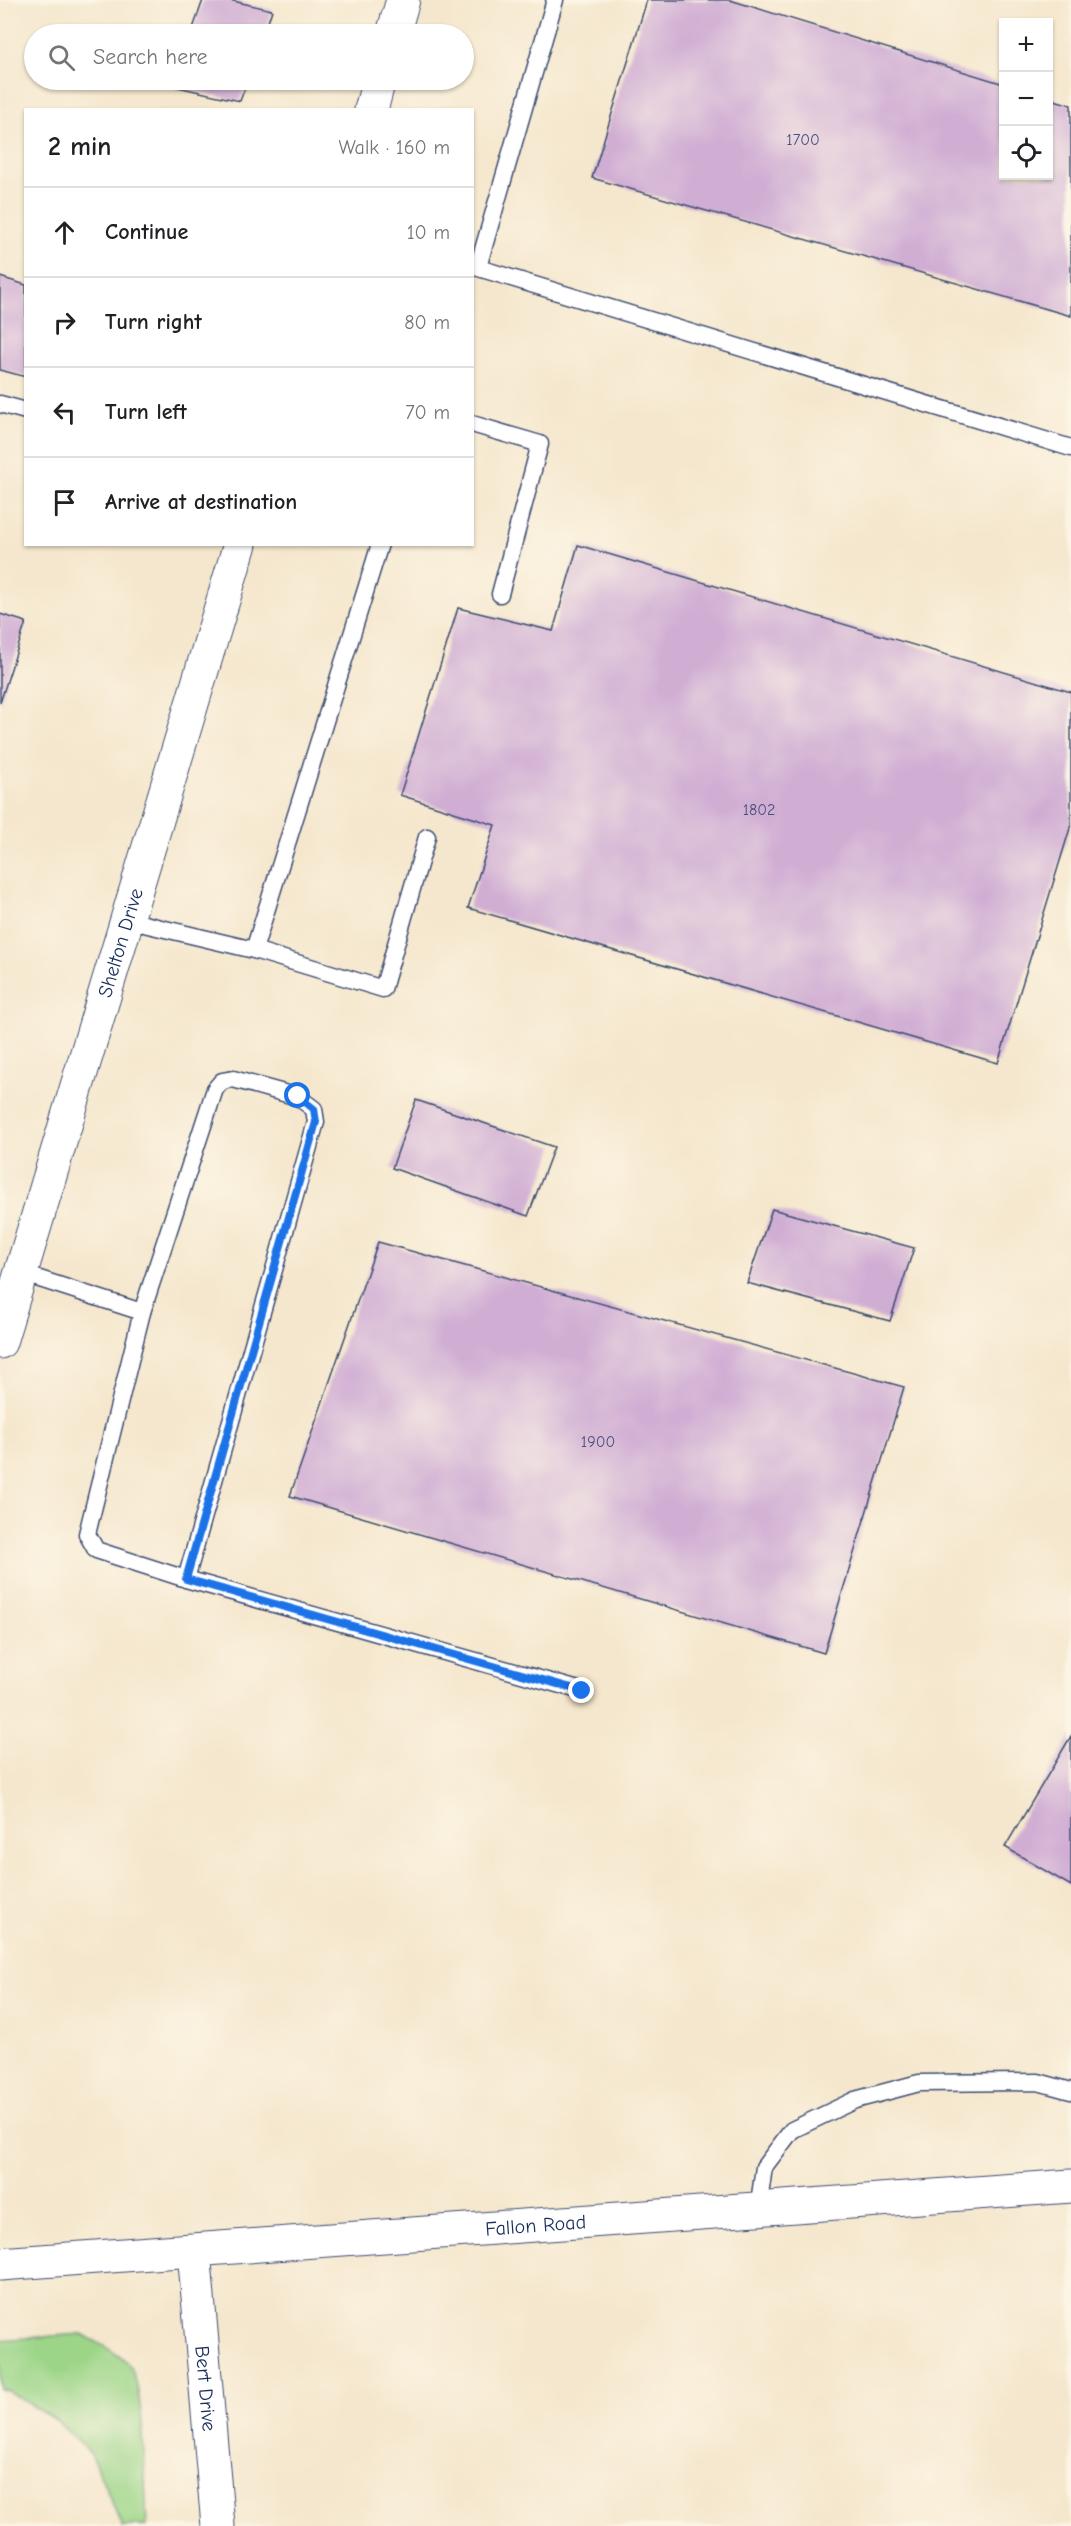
<!DOCTYPE html>
<html lang="en">
<head>
<meta charset="utf-8">
<style>
	body { margin:0; font-family:"Comic Neue",sans-serif; background:#f2f2f2; color:#202124 }
	.controls { position:absolute; right:18px; top:18px; display:grid; overflow:hidden; border-radius:0px; box-shadow:0 2px 4px #0004 }
	.controls button { width:54px; height:54px; display:grid; place-items:center; padding:0; border:0; border-bottom:2px solid #e0e0e0; background:#fff; color:#202124; font:30px sans-serif }
	.stop { position:absolute; width:18px; height:18px; margin:-14px; border:4px solid #1a73e8; border-radius:50%; background:#fff }
	.stop.end { background:#1a73e8; border-color:#fff; box-shadow:0 2px 6px #0008 }
	.list { margin:0; padding:0; list-style:none }
	h2 { display:flex; justify-content:space-between; align-items:center; height:78px; margin:0; padding:0 24px; font-size:26px }
	h2 small { font-size:20px; font-weight:400; color:#757577 }
	.list li { display:grid; grid-template-columns:39px 1fr auto; gap:18px; align-items:center; box-sizing:border-box; height:90px; padding:0 24px; border-top:2px solid #e0e0e0 }
	.list b { display:block; font-size:22px; white-space:nowrap }
	.list em { font-size:20px; font-style:normal; color:#757577 }
	.icon { flex:none; width:33px; height:33px; fill:none; stroke:currentColor; stroke-width:2; stroke-linecap:round; stroke-linejoin:round }
	.map { position:relative; flex:none; width:1071px; height:2526px; overflow:hidden }
	.search { position:absolute; background:#fff; box-shadow:0 2px 4px #0004; left:24px; top:24px; width:450px; height:66px; display:flex; align-items:center; gap:15px; box-sizing:border-box; padding:0 21px; border-radius:33px; color:#757577; font-size:22px }
	.panel { position:absolute; background:#fff; box-shadow:0 2px 4px #0004; left:24px; top:108px; width:450px; height:438px; border-radius:0px }
	.map>svg:first-child { display:block }
	.green { fill:#9cd588; stroke:#5c8273; stroke-width:1.5 }
	.building { fill:#d0aed4 }
	.lines { fill:none; stroke-linecap:round; stroke-linejoin:round }
	.lane-casing { stroke:#3c4b6f; stroke-width:19 }
	.street-casing { stroke:#3c4b6f; stroke-width:35 }
	.secondary-casing { stroke:#3c4b6f; stroke-width:35 }
	.lane { stroke:#fff; stroke-width:16 }
	.street { stroke:#fff; stroke-width:33 }
	.secondary { stroke:#fff; stroke-width:33 }
	.route { stroke:#1a73e8; stroke-width:8 }
	.labels { text-anchor:middle; dominant-baseline:central; stroke-width:4.5; stroke-linejoin:round; paint-order:stroke }
	.number-label { font-size:16px; fill:#484f7c }
	.street-label { font-size:20px; fill:#1b2f5e; stroke:#fcf5e5 }
</style>
</head>
<body>
<div class="map">
<svg width="1071" height="2526" viewBox="0 0 1071 2526">
	<rect width="100%" height="100%" fill="#fcf5e5"/>
	<filter id="ink" filterUnits="userSpaceOnUse"><feTurbulence type="fractalNoise" baseFrequency=".0167" numOctaves="2"/><feDisplacementMap in="SourceGraphic" scale="12" xChannelSelector="R" yChannelSelector="G"/><feConvolveMatrix kernelMatrix="1 2 1 2 8 2 1 2 1" color-interpolation-filters="sRGB"/></filter>
	<filter id="wash" filterUnits="userSpaceOnUse"><feTurbulence type="fractalNoise" baseFrequency=".008" numOctaves="4" result="noise"/><feDisplacementMap in="SourceGraphic" scale="24" xChannelSelector="R" yChannelSelector="G"/><feGaussianBlur stdDeviation="1.35" result="paint"/><feColorMatrix in="noise" values="0 0 0 0 0 0 0 0 0 0 0 0 0 0 0 0 0 1.4 0 .05"/><feComposite in="paint" operator="in"/></filter>
	<g filter="url(#wash)">
		<rect width="100%" height="100%" fill="#f5e7cd"/>
		<path class="green" d="M82 2334C98 2343 117 2352 129 2365 145 2382 145 2498 147 2526H122L91 2454 56 2420 8 2391 0 2390V2340Z"/>
		<g id="blocks">
			<g class="building">
				<polygon points="203,0 229,0 272,10 264,34 191,34"/>
				<polygon points="647,0 730,0 1004,84 1004,176 1048,176 1048,98 1071,105 1071,316 592,178"/>
				<polygon points="176,80 248,80 240,101 173,86"/>
				<polygon points="0,277 26,285 26,377 0,370"/>
				<polygon points="578,545 1071,692 1071,825 998,1063 468,908 495,825 400,795 458,608 553,631"/>
				<polygon points="0,614 26,622 0,703"/>
				<polygon points="416,1100 554,1147 528,1216 392,1168"/>
				<polygon points="772,1209 914,1248 890,1321 747,1283"/>
				<polygon points="378,1242 904,1387 824,1653 290,1496"/>
				<polygon points="1071,1736 1071,1886 1005,1847"/>
			</g>
		</g>
	</g>
	<g filter="url(#ink)">
		<use href="#blocks" fill-opacity="0" stroke="#3c4b6f" stroke-width="1.5"/>
		<g class="lines">
			<g class="lane-casing">
				<g id="lane">
					<polyline points="472,266 1071,448"/>
					<polyline points="478,267 555,0"/>
					<polyline points="0,404 26,411"/>
					<polyline points="472,424 540,444 500,594"/>
					<polyline points="127,920 254,950 380,544"/>
					<polyline points="254,950 383,989 427,837"/>
					<polyline points="21,1273 142,1312 87,1534 96,1550 186,1579 582,1691"/>
					<polyline points="142,1312 215,1089 222,1081 233,1079 298,1097 314,1109 316,1122 186,1579"/>
					<polyline points="758,2210 764,2167 792,2130 855,2100 919,2083 1038,2082 1071,2091"/>
				</g>
			</g>
			<g class="street-casing">
				<g id="street">
					<polyline points="393,34 403,0"/>
					<polyline points="371,110 379,80"/>
					<path id="s1" d="M0 1342 240 544"/>
					<path id="s2" d="M194 2251 218 2526"/>
				</g>
			</g>
			<g class="secondary-casing">
				<g id="secondary">
					<path id="s3" d="M0 2264 1071 2186"/>
				</g>
			</g>
			<use href="#lane" class="lane"/>
			<use href="#street" class="street"/>
			<use href="#secondary" class="secondary"/>
		</g>
	</g>
	<g class="lines" filter="url(#ink)">
		<polyline class="route" points="298,1096 314,1109 316,1122 186,1579 582,1691"/>
	</g>
	<g class="labels">
		<g class="number-label">
			<text x="803" y="140">1700</text>
			<text x="759" y="810">1802</text>
			<text x="598" y="1442">1900</text>
		</g>
		<g class="street-label">
			<text stroke="none"><textPath href="#s1" startOffset="417">Shelton Drive</textPath></text>
			<text stroke="none"><textPath href="#s3" startOffset="537">Fallon Road</textPath></text>
			<text stroke="none"><textPath href="#s2" startOffset="138">Bert Drive</textPath></text>
		</g>
	</g>
</svg>
<div class="controls">
<button>+</button>
<button>−</button>
<button><svg class="icon" aria-label="locate" viewBox="0 0 24 24"><circle cx="12" cy="12" r="6"/><path d="M12 2v4M12 18v4M2 12h4M18 12h4"/></svg></button>
</div>
<div class="stop" style="left:298px;top:1096px"></div>
<div class="stop end" style="left:582px;top:1691px"></div>
<div class="search"><svg class="icon" aria-label="search" viewBox="0 0 24 24"><circle cx="10" cy="10" r="6"/><path d="M15 15l6 6"/></svg>Search here</div>
<section class="panel">
<h2>2 min<small>Walk · 160 m</small></h2>
<ul class="list">
<li><svg class="icon" aria-label="ahead" viewBox="0 0 24 24"><path d="M12 20V5M6 11l6-6 6 6"/></svg><div><b>Continue</b></div><em>10 m</em></li>
<li><svg class="icon" aria-label="right" viewBox="0 0 24 24"><path d="M7 20v-9h11M14 6l5 5-5 5"/></svg><div><b>Turn right</b></div><em>80 m</em></li>
<li><svg class="icon" aria-label="left" viewBox="0 0 24 24"><path d="M17 20v-9H6M10 6l-5 5 5 5"/></svg><div><b>Turn left</b></div><em>70 m</em></li>
<li><svg class="icon" aria-label="arrive" viewBox="0 0 24 24"><path d="M6 21V4h12l-3 4 3 4H6"/></svg><div><b>Arrive at destination</b></div></li>
</ul>
</section>
</div>
</body>
</html>
